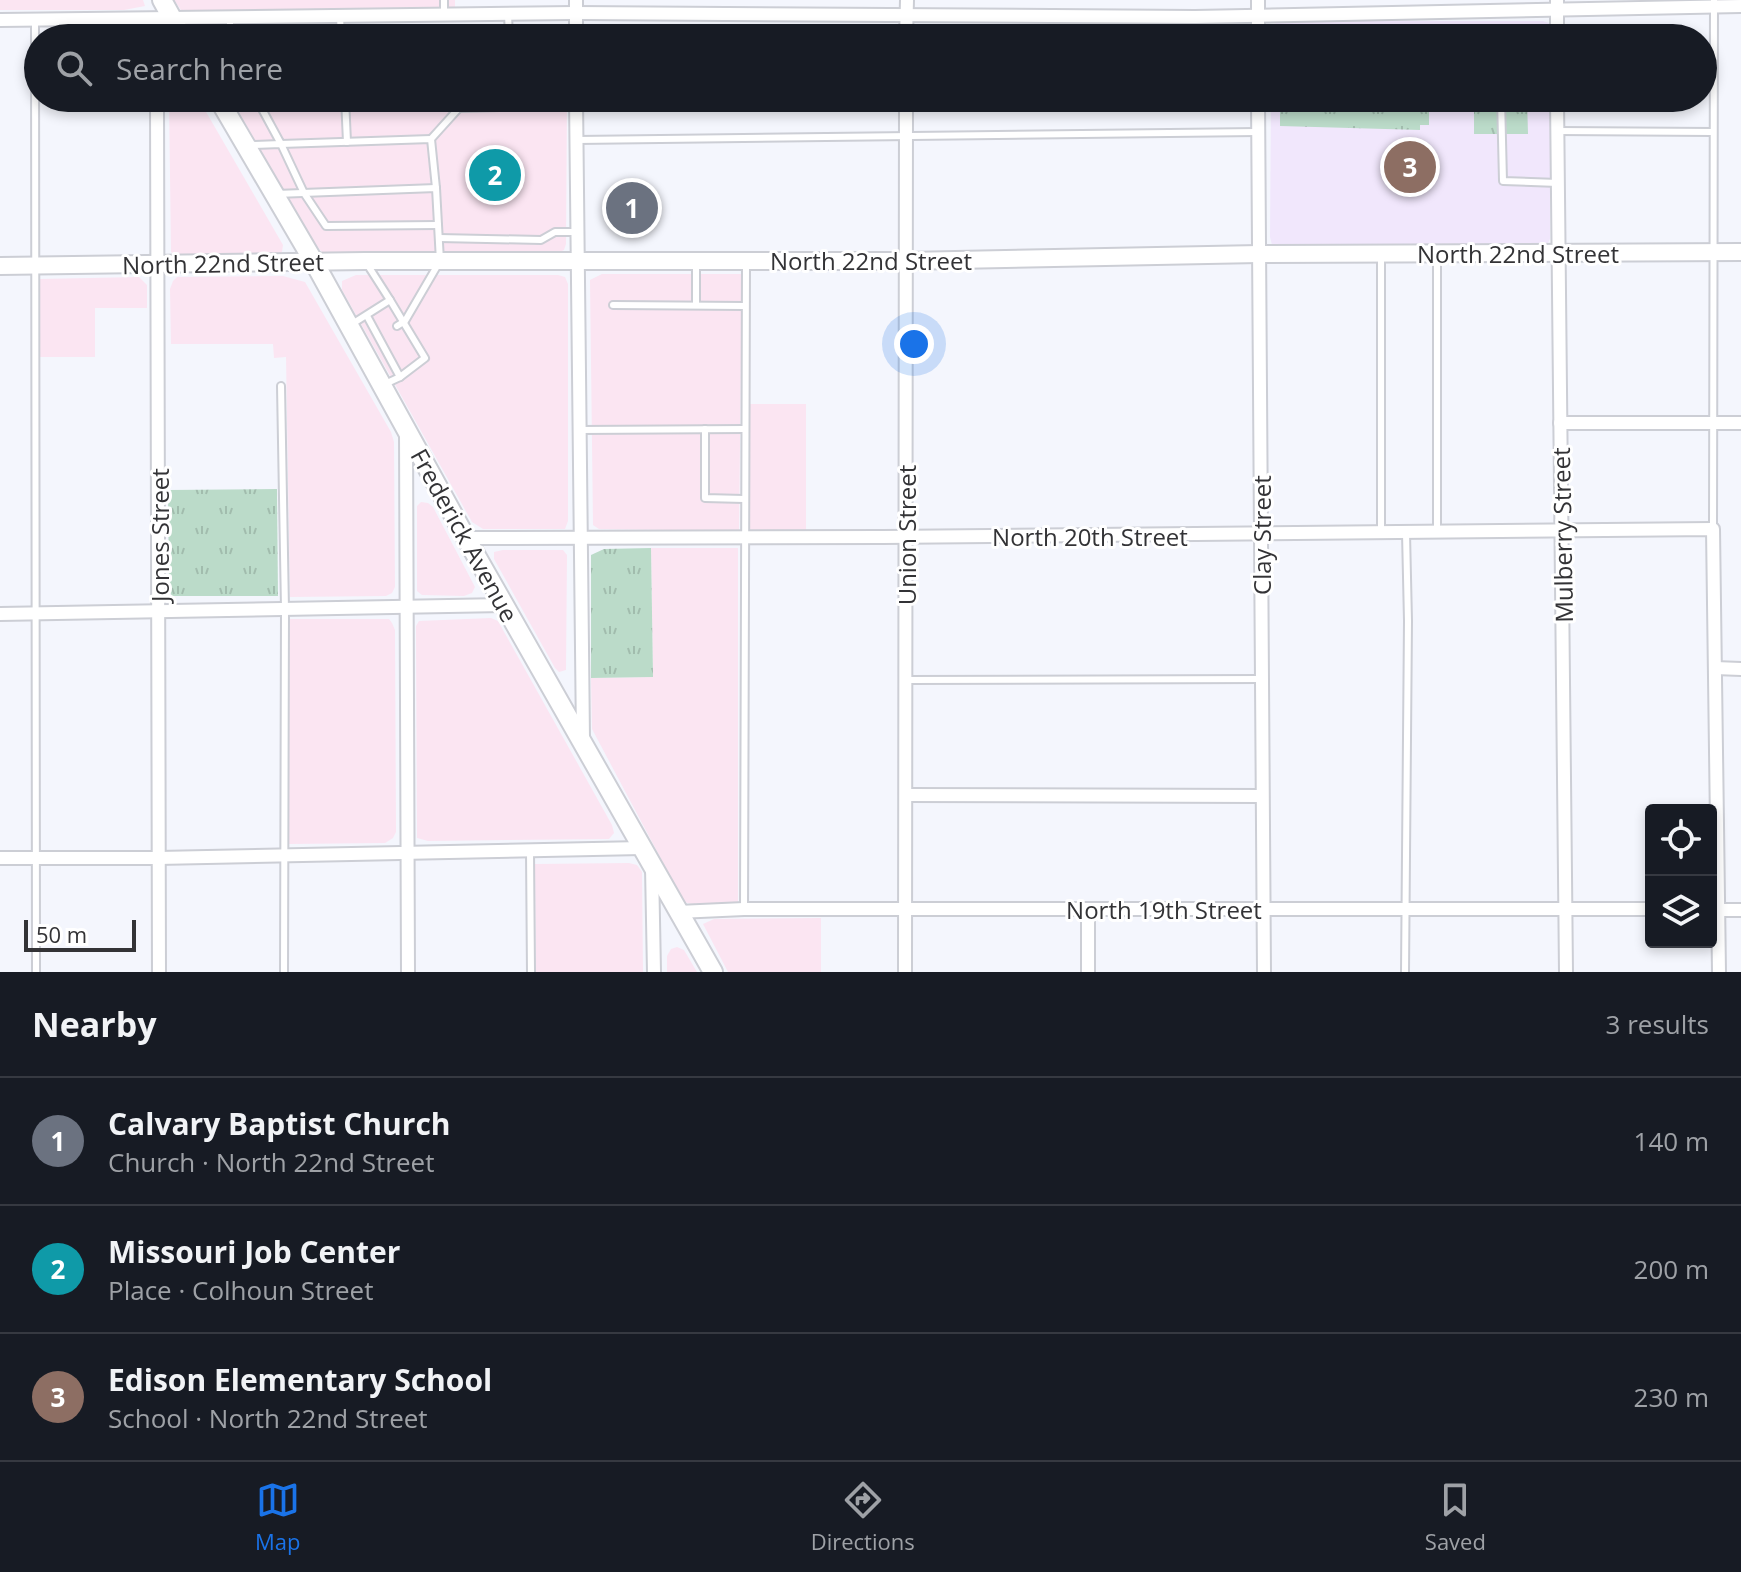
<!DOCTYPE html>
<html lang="en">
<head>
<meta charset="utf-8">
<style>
	body { margin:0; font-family:"Open Sans",sans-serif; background:#20242c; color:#f1f3f6 }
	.controls { position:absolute; right:24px; bottom:24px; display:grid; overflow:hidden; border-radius:8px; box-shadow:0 4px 12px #0003 }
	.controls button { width:72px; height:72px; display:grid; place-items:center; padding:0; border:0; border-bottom:2px solid #363941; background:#171b24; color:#f1f3f6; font:40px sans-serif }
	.scale { position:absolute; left:24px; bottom:20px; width:112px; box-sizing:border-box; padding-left:8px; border:4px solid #333336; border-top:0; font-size:22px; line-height:28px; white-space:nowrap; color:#333336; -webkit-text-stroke:6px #fff; paint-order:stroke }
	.you { position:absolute; left:914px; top:344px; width:28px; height:28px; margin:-20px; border:6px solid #fff; border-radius:50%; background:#1a73e8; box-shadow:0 0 0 12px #1a73e833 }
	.badge { display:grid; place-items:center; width:52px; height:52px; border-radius:50%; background:#1a73e8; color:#fff; font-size:26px; font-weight:700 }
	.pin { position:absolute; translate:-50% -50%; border:4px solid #fff; box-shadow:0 2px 8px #0006 }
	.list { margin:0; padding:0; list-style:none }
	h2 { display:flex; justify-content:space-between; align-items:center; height:104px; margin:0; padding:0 32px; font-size:34px }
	h2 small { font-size:26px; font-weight:400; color:#9ea1a6 }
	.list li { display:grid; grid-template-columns:52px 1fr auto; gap:24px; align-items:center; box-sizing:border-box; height:128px; padding:0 32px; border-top:2px solid #363941 }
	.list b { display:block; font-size:30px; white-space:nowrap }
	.list p { margin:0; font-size:26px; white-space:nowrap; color:#9ea1a6 }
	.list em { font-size:26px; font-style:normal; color:#9ea1a6 }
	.icon { flex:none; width:44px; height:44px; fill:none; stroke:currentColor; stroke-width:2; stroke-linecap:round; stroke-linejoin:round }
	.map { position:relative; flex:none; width:1741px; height:972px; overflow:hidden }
	.search { position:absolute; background:#171b24; box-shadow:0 4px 12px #0003; left:24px; right:24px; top:24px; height:88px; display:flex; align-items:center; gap:20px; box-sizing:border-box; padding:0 28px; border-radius:44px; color:#9ea1a6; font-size:30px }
	.sheet { height:488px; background:#171b24 }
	nav { display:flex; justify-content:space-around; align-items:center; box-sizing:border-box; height:112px; border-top:2px solid #363941; background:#171b24; font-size:22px; color:#9ea1a6 }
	nav a { display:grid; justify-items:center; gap:4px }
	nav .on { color:#1a73e8 }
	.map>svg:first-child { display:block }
	.commercial { fill:#fbe5f2 }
	.education { fill:#f1e7fc }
	.grass { fill:url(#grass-tufts) }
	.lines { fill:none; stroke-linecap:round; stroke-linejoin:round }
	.lane-casing { stroke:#ccced5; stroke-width:10 }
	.street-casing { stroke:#ccced5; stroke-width:16 }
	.secondary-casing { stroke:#ccced5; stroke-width:20 }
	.primary-casing { stroke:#ccced5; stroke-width:22 }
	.lane { stroke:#fff; stroke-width:6 }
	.street { stroke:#fff; stroke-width:12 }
	.secondary { stroke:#fff; stroke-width:16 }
	.primary { stroke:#fff; stroke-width:18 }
	.labels { text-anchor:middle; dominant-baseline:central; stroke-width:6; stroke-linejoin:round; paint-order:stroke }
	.street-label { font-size:24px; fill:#333336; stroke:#fff }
</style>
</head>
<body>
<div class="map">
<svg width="1741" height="972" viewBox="0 0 1741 972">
	<defs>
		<pattern id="grass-tufts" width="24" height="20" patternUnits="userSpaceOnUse" patternTransform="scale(2)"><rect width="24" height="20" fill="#bbdbc9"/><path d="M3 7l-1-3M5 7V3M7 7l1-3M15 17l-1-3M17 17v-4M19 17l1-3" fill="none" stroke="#a1bcad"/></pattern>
	</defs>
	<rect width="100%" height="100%" fill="#f4f6fd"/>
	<g class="commercial">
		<polygon points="0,0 143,0 145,6 124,10 0,10"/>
		<polygon points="174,0 455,0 455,9 189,12 181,10"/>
		<polygon points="560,25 565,28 567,38 198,38 199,32 204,28"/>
		<polygon points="169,98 198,98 283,245 282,252 276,255 176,255 171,252"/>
		<polygon points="231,98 567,98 566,244 564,250 558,253 323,253 311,240"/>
		<polygon points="602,274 742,274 739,531 599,529 593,525 590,280"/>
		<polygon points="356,275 558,275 565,277 568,284 568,521 565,529 483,529 472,522 342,290 342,281"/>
		<polygon points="283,276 305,282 391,432 394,442 395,587 392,593 386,596 290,597 286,357 274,358 273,344 171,344 170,289 173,281 177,277"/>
		<polygon points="139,277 147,285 147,308 95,308 95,357 40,357 40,279"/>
		<rect x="749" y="404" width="57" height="126"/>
		<polygon points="421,502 428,503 433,507 475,587 472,593 464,596 422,595 417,591 417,506"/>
		<polygon points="651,548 738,548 738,903 692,904 684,902 592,729 591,678 653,677"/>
		<polygon points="503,550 563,550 567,555 566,670 559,672 555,668 494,559 494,552"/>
		<polygon points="491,618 498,621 612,825 614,833 609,839 428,841 417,838 416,626 419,621"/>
		<polygon points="289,619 389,619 392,623 395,630 396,832 393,838 385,843 289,844"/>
		<polygon points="629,863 637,865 642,872 643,972 536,972 535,864"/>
		<polygon points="821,918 821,972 728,972 703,924 714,919"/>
		<polygon points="677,947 684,950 697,972 667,972 667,956 671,949"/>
	</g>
	<g class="education">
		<polygon points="1282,21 1543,21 1549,23 1550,38 1271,38 1271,25"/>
		<polygon points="1271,98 1550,98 1550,239 1547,245 1272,245 1270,237"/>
	</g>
	<g class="grass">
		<rect x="1280" y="32" width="247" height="6"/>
		<polygon points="1280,98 1429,98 1429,125 1420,125 1420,130 1280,126"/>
		<polygon points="1474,98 1527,98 1528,134 1474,134"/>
		<polygon points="277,489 278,596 172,596 169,590 168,490"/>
		<polygon points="651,548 653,677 591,678 591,555 604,549"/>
	</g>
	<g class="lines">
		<g class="lane-casing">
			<g id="lane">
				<polyline points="444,0 444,15"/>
				<polyline points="508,14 509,38"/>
				<polyline points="340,16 341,38"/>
				<polyline points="230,18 230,38"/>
				<polyline points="35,20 36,972"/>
				<polyline points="256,98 281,144 431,139 436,188"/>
				<polyline points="345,98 347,142"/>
				<polyline points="459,98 459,108 500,107 506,105 509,98"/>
				<polyline points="1501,98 1503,181 1558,183"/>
				<polyline points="1557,131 1713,132"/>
				<polyline points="431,139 459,108"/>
				<polyline points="577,140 1257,132"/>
				<polyline points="251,145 281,144 304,193 326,226 438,225"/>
				<polyline points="276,194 436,188 440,261 405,321 397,326"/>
				<polyline points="439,238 541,240 555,232 577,232"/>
				<polyline points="1381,257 1381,533"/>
				<polyline points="696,261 696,305"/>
				<polyline points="367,264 390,300"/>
				<polyline points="613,305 745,306"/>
				<polyline points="367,316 400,377"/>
				<polyline points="352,324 390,300 425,358 400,377 385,384"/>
				<polyline points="281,386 285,609 284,972"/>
				<polyline points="705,429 705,498 744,499"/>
				<polyline points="580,430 745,429"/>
				<polyline points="1713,529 1714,0"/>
				<polyline points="1437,533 1437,256"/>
				<polyline points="906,680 1262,679"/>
				<polyline points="530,852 531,972"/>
				<polyline points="744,909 746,264"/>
				<polyline points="1405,972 1408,621 1406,533"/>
			</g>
		</g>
		<g class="street-casing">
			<g id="street">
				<polyline points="576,0 576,38"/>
				<polyline points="1258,0 1258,38"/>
				<polyline points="1557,1 1557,38"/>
				<polyline points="157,19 157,38"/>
				<polyline points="0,20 575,13 1195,17 1741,6"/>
				<polyline points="906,38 907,0"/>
				<polyline points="157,98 159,972"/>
				<polyline points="576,98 583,739"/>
				<polyline points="1258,98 1264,972"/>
				<polyline points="1557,98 1566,972"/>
				<polyline points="1560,423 1741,423"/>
				<polyline points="406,431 408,972"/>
				<polyline points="466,538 883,537 1713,529 1719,972"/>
				<polyline points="0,614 504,605"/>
				<polyline points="1715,668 1741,669"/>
				<polyline points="906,795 1262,796"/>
				<polyline points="0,858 158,858 642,848"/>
				<polyline points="652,867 654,972"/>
				<polyline points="1712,910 1741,910"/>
				<polyline points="678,912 744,909 1651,909"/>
				<polyline points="905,972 906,98"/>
				<polyline points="1088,972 1088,910"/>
			</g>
		</g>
		<g class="secondary-casing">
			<polyline id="secondary" points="0,266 365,261 905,261 1259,254 1741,252"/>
		</g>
		<g class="primary-casing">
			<g id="primary">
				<polyline points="162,0 183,38"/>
				<polyline points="218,98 314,262 466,538 713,972"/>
			</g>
		</g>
		<use href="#lane" class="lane"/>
		<use href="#street" class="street"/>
		<use href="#secondary" class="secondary"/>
		<use href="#primary" class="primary"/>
	</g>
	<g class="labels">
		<g class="street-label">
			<text x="1518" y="253">North 22nd Street</text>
			<text x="871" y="260">North 22nd Street</text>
			<text transform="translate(223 263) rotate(-1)">North 22nd Street</text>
			<text transform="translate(159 535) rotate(-90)">Jones Street</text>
			<text transform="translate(465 535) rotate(61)">Frederick Avenue</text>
			<text transform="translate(906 535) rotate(-90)">Union Street</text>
			<text transform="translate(1261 535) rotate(-90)">Clay Street</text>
			<text transform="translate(1562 535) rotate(-91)">Mulberry Street</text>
			<text x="1090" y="536">North 20th Street</text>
			<text x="1164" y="909">North 19th Street</text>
		</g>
	</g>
</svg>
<div class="controls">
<button><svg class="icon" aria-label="locate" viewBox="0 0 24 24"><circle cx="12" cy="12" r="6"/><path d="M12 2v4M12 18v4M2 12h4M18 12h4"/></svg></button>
<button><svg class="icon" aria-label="layers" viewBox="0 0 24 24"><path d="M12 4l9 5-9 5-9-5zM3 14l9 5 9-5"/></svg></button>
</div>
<div class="scale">50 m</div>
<div class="you"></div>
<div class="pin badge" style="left:632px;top:208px;background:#6b7280">1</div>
<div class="pin badge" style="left:495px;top:175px;background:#0f9aa8">2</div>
<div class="pin badge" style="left:1410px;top:167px;background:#8d6e63">3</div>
<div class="search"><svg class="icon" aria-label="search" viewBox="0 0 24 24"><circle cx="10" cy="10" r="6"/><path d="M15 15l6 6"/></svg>Search here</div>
</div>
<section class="sheet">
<h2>Nearby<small>3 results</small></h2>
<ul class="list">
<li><span class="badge" style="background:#6b7280">1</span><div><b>Calvary Baptist Church</b><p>Church · North 22nd Street</p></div><em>140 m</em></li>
<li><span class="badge" style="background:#0f9aa8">2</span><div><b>Missouri Job Center</b><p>Place · Colhoun Street</p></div><em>200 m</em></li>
<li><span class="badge" style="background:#8d6e63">3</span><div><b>Edison Elementary School</b><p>School · North 22nd Street</p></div><em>230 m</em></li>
</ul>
</section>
<nav>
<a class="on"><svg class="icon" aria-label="map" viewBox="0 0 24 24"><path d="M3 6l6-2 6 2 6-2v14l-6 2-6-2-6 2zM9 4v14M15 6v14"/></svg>Map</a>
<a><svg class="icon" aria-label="directions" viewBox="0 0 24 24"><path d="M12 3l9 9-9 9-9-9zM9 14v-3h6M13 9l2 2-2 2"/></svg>Directions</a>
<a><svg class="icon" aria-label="saved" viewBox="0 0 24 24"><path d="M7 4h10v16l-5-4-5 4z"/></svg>Saved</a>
</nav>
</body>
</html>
